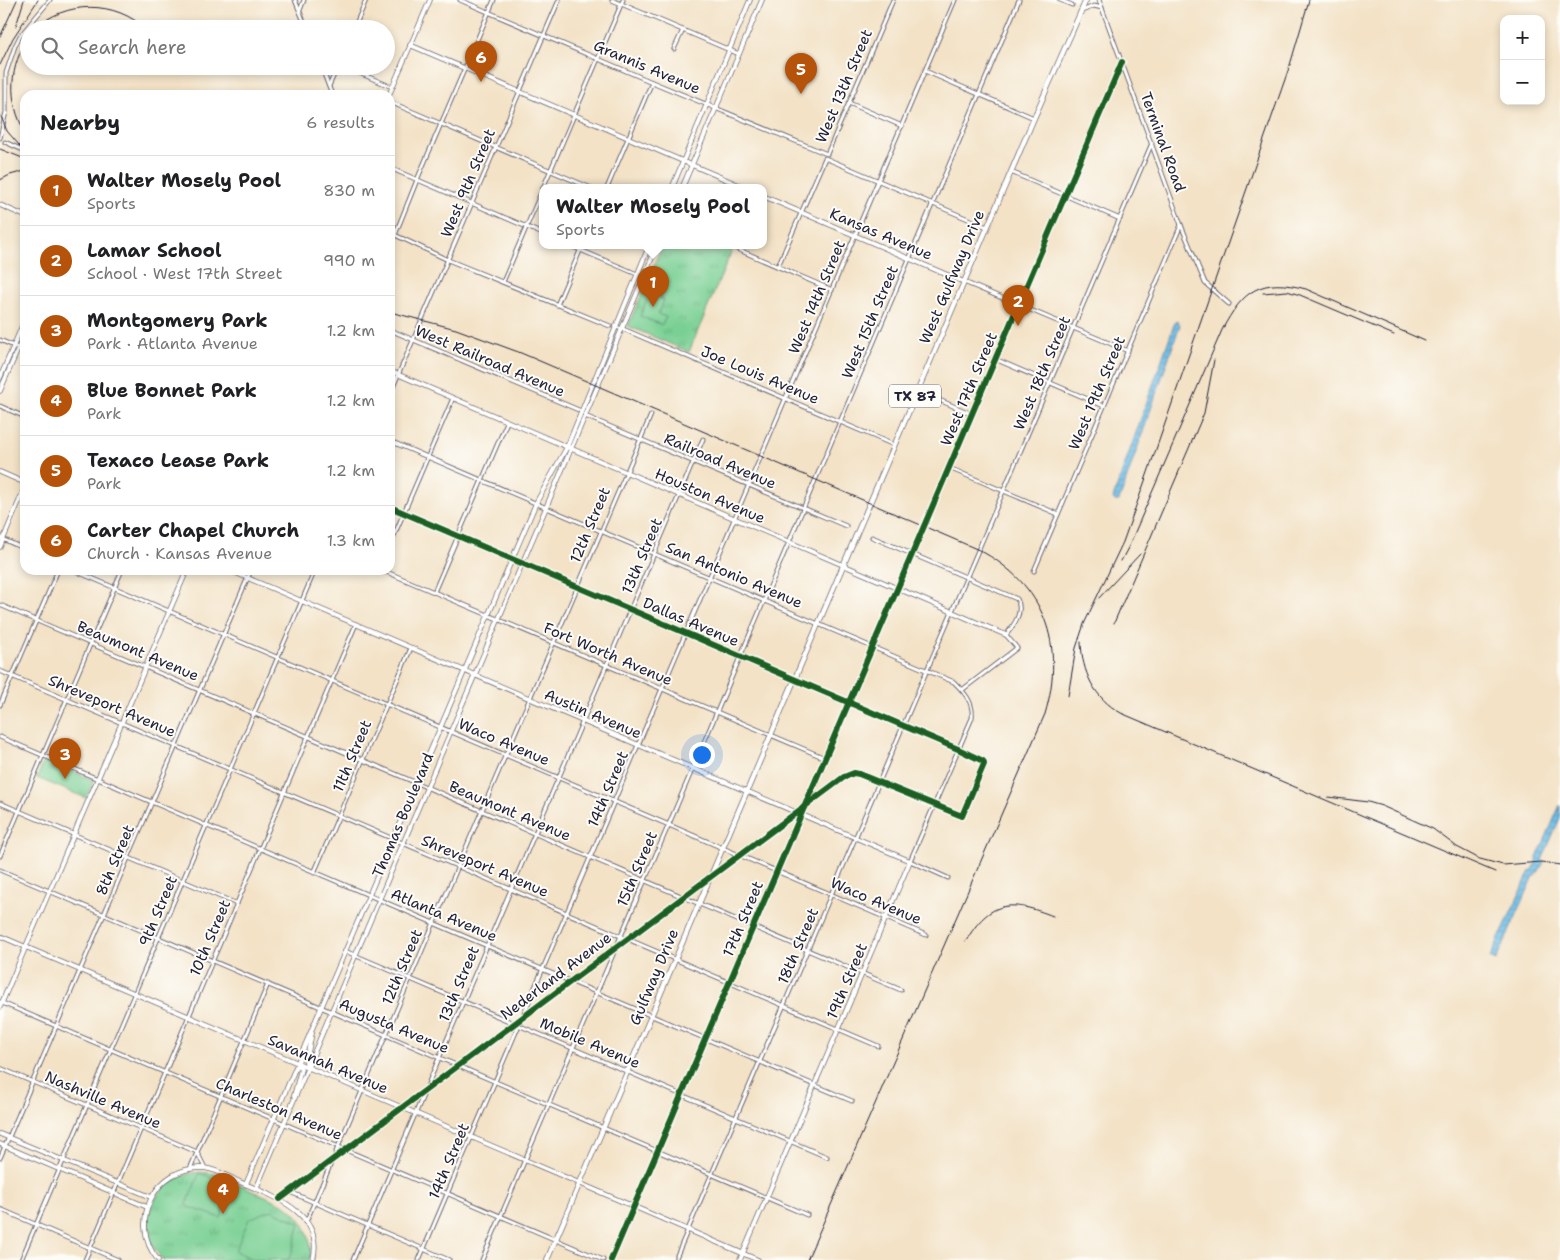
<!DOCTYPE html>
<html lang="en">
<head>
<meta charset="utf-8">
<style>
	body { margin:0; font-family:"Shantell Sans",sans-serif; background:#f2f2f2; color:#202124 }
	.controls { position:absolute; right:15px; top:15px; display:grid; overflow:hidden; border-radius:10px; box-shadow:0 2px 8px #0003 }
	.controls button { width:45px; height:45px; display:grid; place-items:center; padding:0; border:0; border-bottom:1px solid #e0e0e0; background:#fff; color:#202124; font:25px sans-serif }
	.you { position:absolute; left:701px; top:754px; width:18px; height:18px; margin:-12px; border:4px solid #fff; border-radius:50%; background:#1a73e8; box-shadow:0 0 0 8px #1a73e833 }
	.badge { display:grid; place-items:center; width:32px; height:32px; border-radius:50%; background:#b45309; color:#fff; font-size:16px; font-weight:700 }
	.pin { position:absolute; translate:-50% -41px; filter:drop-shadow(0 1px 2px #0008) }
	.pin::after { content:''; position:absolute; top:26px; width:18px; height:15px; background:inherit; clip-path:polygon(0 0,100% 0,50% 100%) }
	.popup { position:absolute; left:539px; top:184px; width:228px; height:65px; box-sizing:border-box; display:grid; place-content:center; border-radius:10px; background:#fff; filter:drop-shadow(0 1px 4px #0005); font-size:16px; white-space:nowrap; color:#757577 }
	.popup b { font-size:19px; color:#202124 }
	.popup::after { content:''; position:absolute; left:50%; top:100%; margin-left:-10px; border:10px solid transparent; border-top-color:#fff }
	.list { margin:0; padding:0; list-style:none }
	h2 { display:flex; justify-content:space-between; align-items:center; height:65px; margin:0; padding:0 20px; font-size:21px }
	h2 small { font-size:16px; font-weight:400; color:#757577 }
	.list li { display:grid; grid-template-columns:32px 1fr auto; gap:15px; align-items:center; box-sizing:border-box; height:70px; padding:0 20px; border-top:1px solid #e0e0e0 }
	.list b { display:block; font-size:19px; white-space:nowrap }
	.list p { margin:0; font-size:16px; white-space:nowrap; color:#757577 }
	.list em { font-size:16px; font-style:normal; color:#757577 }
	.icon { flex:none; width:28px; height:28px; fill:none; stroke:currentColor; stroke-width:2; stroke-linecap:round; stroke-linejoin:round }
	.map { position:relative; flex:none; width:1560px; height:1260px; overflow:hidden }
	.search { position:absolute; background:#fff; box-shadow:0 2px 8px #0003; left:20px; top:20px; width:375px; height:55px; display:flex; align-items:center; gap:12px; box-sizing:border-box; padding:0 18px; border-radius:28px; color:#757577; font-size:19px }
	.panel { position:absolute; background:#fff; box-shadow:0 2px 8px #0003; left:20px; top:90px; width:375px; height:485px; border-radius:15px }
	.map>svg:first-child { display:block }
	.park { fill:url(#park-tufts); stroke:#4e7968 }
	.garden { fill:#7ad094; stroke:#4e7968 }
	.water { fill:url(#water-rules); stroke:#466f90 }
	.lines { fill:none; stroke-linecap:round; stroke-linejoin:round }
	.minor-casing { stroke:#6b656c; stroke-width:5 }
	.tertiary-casing { stroke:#6b656c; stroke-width:5.5 }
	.secondary-casing { stroke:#6b656c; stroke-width:5.5 }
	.primary-casing { stroke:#6b656c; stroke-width:6 }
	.minor { stroke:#fff; stroke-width:3 }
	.tertiary { stroke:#fff; stroke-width:4 }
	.secondary { stroke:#fff; stroke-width:4 }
	.primary { stroke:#fff; stroke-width:4.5 }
	.rail { stroke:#22223b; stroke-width:1 }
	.cycleway-casing { stroke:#fdfcf7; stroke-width:9 }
	.cycleway { stroke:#1b5e20; stroke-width:6 }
	.labels { text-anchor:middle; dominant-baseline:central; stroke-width:4; stroke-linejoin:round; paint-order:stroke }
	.shield { fill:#fdfcf7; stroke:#646373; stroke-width:1 }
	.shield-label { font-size:14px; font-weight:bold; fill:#22223b }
	.street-label { font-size:15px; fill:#22223b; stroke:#fdfcf7 }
</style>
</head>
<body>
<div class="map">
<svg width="1560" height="1260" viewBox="0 0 1560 1260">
	<defs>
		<pattern id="park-tufts" width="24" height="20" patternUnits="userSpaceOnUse" patternTransform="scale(1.25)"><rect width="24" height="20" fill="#7ad094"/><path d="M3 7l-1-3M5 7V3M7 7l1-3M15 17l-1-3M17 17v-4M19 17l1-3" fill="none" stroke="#69b280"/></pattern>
		<pattern id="water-rules" width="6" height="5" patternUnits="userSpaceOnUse" patternTransform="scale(1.25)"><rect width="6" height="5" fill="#6abce6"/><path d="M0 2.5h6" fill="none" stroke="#5ca1c6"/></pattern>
	</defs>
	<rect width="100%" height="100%" fill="#fdfcf7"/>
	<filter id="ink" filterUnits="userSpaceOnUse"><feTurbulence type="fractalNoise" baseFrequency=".02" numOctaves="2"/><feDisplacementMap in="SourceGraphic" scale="10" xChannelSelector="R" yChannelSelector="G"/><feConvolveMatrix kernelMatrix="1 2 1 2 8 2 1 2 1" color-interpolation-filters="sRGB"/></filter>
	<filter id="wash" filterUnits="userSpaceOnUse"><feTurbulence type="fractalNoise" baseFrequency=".0096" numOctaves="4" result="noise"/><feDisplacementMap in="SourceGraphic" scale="20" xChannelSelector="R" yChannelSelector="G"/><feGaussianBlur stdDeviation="1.12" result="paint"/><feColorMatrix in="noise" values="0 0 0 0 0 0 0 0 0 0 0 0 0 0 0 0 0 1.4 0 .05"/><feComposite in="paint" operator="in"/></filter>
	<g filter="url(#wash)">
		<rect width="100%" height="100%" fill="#f3e2c6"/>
		<g class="park">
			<polygon points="662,246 722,246 732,250 689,352 628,326"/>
			<polygon points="47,760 93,780 93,782 86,798 37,778 44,761"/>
			<path d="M199 1172 217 1174 285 1205C304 1219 313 1236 310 1260H163C158 1254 153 1247 150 1240 140 1205 166 1176 199 1172Z"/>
		</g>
		<g class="garden">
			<polygon points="651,290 661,294 659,298 664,300 658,314 666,317 662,325 640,316"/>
			<path d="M199 1174C222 1176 227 1200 221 1218L189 1207 187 1204Z"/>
			<polygon points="271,1210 300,1223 292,1252 288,1260 255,1260 235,1251 249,1219"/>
		</g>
		<g class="water">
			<polygon points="1177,320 1180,325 1119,501 1115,501 1113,498 1175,322"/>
			<polygon points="1560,805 1560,818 1542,860 1544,862 1536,876 1534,876 1496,961 1490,958 1530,871 1532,872 1536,863 1536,860"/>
		</g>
	</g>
	<g filter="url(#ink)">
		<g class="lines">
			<g class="minor-casing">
				<g id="minor">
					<polyline points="295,0 307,29"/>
					<polyline points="460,0 652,82 827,154 893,0"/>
					<polyline points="494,0 417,180 395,235 448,260 610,326"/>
					<polyline points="612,0 739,54"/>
					<polyline points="1060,0 1072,5"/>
					<polyline points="1099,0 1181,225 1205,283 1229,304"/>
					<polyline points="300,10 304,0"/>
					<polyline points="1082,11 1094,6 1102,8"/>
					<polyline points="354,29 366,0"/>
					<polyline points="674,49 683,30"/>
					<polyline points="321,66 332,95"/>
					<polyline points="343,66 392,87"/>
					<polyline points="925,71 1034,118"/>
					<polyline points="329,86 338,66"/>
					<polyline points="390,102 591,188"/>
					<polyline points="849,103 902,126"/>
					<polyline points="0,138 6,112 6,73 15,46 20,36 50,0"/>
					<polyline points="5,142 25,151"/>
					<polyline points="390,168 543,234"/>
					<polyline points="1011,172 1120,219"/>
					<polyline points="607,188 652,82"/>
					<polyline points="571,246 637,274"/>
					<polyline points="730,246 832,290"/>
					<polyline points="778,266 825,158 987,227"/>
					<polyline points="503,282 623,0"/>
					<polyline points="964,282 1128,351"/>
					<polyline points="557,305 582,246"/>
					<polyline points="615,327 623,329 894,445"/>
					<polyline points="390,330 581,411"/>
					<polyline points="0,340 25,351"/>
					<polyline points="995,359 1104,406"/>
					<polyline points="918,391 972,414"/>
					<polyline points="390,394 559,0"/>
					<polyline points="0,406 25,417"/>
					<polyline points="585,416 846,526"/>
					<path d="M390 441 954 682C964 692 974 702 972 718L910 861 948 878"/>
					<polyline points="949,468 1058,514"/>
					<polyline points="390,507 983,761 983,767 962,816 859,774 854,773 844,777 711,877"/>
					<path d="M872 537 1017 599C1024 612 1014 625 1006 635L1017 648 962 690"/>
					<polyline points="0,538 25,549"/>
					<polyline points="390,545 453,398"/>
					<polyline points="73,570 926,935"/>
					<polyline points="382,570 825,758"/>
					<polyline points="1034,571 1181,225"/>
					<polyline points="434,592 507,422"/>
					<polyline points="0,605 901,990"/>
					<polyline points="0,671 878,1046"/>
					<polyline points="0,705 58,570"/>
					<path d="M0 737C283 860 568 980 852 1101"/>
					<polyline points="0,803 237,904"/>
					<polyline points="0,856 122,570"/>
					<polyline points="0,870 807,1215"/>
					<polyline points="314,873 411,648"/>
					<polyline points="345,951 827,1157"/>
					<polyline points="0,1002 603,1260"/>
					<polyline points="0,1068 197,1152"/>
					<polyline points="197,1152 205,1168"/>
					<polyline points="0,1158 251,570"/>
					<polyline points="190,1169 268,984"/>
					<polyline points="290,1192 449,1260"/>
					<polyline points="0,1209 118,1260"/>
					<polyline points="306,1222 651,415"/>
					<polyline points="21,1260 315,570"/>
					<polyline points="85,1260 356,624"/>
					<polyline points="353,1260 703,439"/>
					<polyline points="419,1260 955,0"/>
					<polyline points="482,1260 699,754 1019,0"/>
					<polyline points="611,1260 1122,62"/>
					<polyline points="675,1260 1152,143"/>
				</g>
			</g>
			<g class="tertiary-casing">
				<g id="tertiary">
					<polyline points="410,45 746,188"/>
					<polyline points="672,188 750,0"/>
					<polyline points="682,188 762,0"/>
					<polyline points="763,196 964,282"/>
					<polyline points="0,205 25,216"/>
					<polyline points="0,378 25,319"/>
					<polyline points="0,391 25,333"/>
					<polyline points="567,447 649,246"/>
					<polyline points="571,449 657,246"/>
					<polyline points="0,472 25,483"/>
					<polyline points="843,565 1006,635"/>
					<polyline points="229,570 910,861 740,1260"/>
					<polyline points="0,936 579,1183"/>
					<polyline points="0,1007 187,570"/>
					<polyline points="280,1199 711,877"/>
				</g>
			</g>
			<g class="secondary-casing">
				<g id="secondary">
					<polyline points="389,95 430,0"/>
					<polyline points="390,371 843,565"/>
					<polyline points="0,547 25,487"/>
					<polyline points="308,1067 306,1062 312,1033"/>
					<polyline points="294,1096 301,1069 298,1063"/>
					<polyline points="0,1134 151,1197"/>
					<polyline points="0,1144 147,1207"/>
					<polyline points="579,1183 758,1260"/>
					<polyline points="246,1184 536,503 567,447"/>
					<polyline points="256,1189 571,449"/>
					<path d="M158 1260C127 1223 155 1165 204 1168 216 1169 229 1177 240 1182 273 1196 325 1213 313 1260"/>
				</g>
			</g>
			<g class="primary-casing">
				<polyline id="primary" points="547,1260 1034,118 1086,0"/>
			</g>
			<use href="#minor" class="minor"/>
			<use href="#tertiary" class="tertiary"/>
			<use href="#secondary" class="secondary"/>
			<use href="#primary" class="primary"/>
			<g class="rail">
				<polyline points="16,26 24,0"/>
				<path d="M34 29C66 0 115 0 146 29"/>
				<polyline points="0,37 17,0"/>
				<polyline points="0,65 13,38 38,0"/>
				<polyline points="160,66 161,68"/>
				<polyline points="0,114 7,131 25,152"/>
				<path d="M25 132C7 100 9 67 29 36"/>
				<polyline points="0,149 25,159"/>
				<polyline points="0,180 10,175 25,171"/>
				<polyline points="1263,293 1287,291 1300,295 1394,335"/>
				<path d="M390 312 456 329 521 353 979 550C1044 584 1066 644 1045 714L807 1260"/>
				<path d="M1121 561 1129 546 1222 330C1243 290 1261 277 1306 289L1425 341"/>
				<polyline points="1099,598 1140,554"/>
				<polyline points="1114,623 1204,413 1214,360"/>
				<path d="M1081 642C1082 672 1094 698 1121 713L1495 872"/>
				<polyline points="1068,696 1076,648 1084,624 1123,542 1146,478 1290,65 1309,0"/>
				<polyline points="1328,797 1368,802 1382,806 1433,829 1457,847 1476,857"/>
				<polyline points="1476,858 1503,865 1541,862 1560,865"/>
				<path d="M966 941C990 899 1012 900 1053 916"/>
			</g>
			<g class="cycleway-casing">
				<g id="cycleway">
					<polyline points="280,1199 844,777 854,773 859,774 962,816 984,764 983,761 958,749 390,507"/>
					<polyline points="611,1260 1122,62"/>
				</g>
			</g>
			<use href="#cycleway" class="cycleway"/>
		</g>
	</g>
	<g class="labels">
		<rect class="shield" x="889" y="384.5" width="52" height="23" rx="4"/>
		<g class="shield-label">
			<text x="915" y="396">TX 87</text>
		</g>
		<g class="street-label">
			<text transform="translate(647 67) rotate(23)">Grannis Avenue</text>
			<text transform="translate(844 86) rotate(-67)">West 13th Street</text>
			<text transform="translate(1163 142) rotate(70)">Terminal Road</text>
			<text transform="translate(468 183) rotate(-67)">West 9th Street</text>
			<text transform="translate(881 234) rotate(23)">Kansas Avenue</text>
			<text transform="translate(952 277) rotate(-67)">West Gulfway Drive</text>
			<text transform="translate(817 297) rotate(-67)">West 14th Street</text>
			<text transform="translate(870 322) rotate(-67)">West 15th Street</text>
			<text transform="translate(490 361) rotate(23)">West Railroad Avenue</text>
			<text transform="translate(1042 373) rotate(-67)">West 18th Street</text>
			<text transform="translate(760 375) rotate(23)">Joe Louis Avenue</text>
			<text transform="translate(969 389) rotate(-67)">West 17th Street</text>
			<text transform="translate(1097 393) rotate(-67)">West 19th Street</text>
			<text transform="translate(720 461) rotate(23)">Railroad Avenue</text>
			<text transform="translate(710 496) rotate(23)">Houston Avenue</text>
			<text transform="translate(590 525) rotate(-67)">12th Street</text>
			<text transform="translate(642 556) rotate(-67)">13th Street</text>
			<text transform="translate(734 575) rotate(23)">San Antonio Avenue</text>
			<text transform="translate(691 622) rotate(23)">Dallas Avenue</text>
			<text transform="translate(138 651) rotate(23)">Beaumont Avenue</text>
			<text transform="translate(608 654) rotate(23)">Fort Worth Avenue</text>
			<text transform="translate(112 706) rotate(23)">Shreveport Avenue</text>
			<text transform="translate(593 714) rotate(23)">Austin Avenue</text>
			<text transform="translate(504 742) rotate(23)">Waco Avenue</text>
			<text transform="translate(352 756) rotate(-67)">11th Street</text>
			<text transform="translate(608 789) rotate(-67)">14th Street</text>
			<text transform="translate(510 811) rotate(23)">Beaumont Avenue</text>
			<text transform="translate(403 815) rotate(-67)">Thomas Boulevard</text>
			<text transform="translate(115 860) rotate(-67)">8th Street</text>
			<text transform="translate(485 866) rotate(23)">Shreveport Avenue</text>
			<text transform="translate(637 869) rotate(-67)">15th Street</text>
			<text transform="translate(876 901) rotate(23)">Waco Avenue</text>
			<text transform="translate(158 911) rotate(-67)">9th Street</text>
			<text transform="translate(444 915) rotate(23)">Atlanta Avenue</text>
			<text transform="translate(743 919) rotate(-67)">17th Street</text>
			<text transform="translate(210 938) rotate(-67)">10th Street</text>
			<text transform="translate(798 946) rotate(-67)">18th Street</text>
			<text transform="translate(402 967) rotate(-67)">12th Street</text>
			<text transform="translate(556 976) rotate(-37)">Nederland Avenue</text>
			<text transform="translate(654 977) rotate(-67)">Gulfway Drive</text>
			<text transform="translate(847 981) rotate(-67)">19th Street</text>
			<text transform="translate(459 984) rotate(-67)">13th Street</text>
			<text transform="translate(394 1026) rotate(23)">Augusta Avenue</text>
			<text transform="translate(590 1043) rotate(23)">Mobile Avenue</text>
			<text transform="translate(328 1064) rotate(23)">Savannah Avenue</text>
			<text transform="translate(103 1100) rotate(23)">Nashville Avenue</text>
			<text transform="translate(279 1109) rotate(23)">Charleston Avenue</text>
			<text transform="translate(449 1161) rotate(-67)">14th Street</text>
		</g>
	</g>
</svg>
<div class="controls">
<button>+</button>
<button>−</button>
</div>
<div class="you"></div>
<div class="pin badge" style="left:653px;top:307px">1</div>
<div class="popup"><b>Walter Mosely Pool</b>Sports</div>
<div class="pin badge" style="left:1018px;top:326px">2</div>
<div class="pin badge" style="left:65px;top:779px">3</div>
<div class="pin badge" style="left:223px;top:1214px">4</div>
<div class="pin badge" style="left:801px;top:94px">5</div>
<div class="pin badge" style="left:481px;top:82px">6</div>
<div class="search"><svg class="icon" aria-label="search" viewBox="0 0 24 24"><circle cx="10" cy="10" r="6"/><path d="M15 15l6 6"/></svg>Search here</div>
<section class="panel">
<h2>Nearby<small>6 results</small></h2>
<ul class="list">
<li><span class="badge">1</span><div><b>Walter Mosely Pool</b><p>Sports</p></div><em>830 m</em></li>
<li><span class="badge">2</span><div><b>Lamar School</b><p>School · West 17th Street</p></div><em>990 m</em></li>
<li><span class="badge">3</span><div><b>Montgomery Park</b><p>Park · Atlanta Avenue</p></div><em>1.2 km</em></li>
<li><span class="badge">4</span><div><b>Blue Bonnet Park</b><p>Park</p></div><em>1.2 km</em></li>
<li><span class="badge">5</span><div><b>Texaco Lease Park</b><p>Park</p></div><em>1.2 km</em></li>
<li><span class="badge">6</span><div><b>Carter Chapel Church</b><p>Church · Kansas Avenue</p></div><em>1.3 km</em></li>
</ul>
</section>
</div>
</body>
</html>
